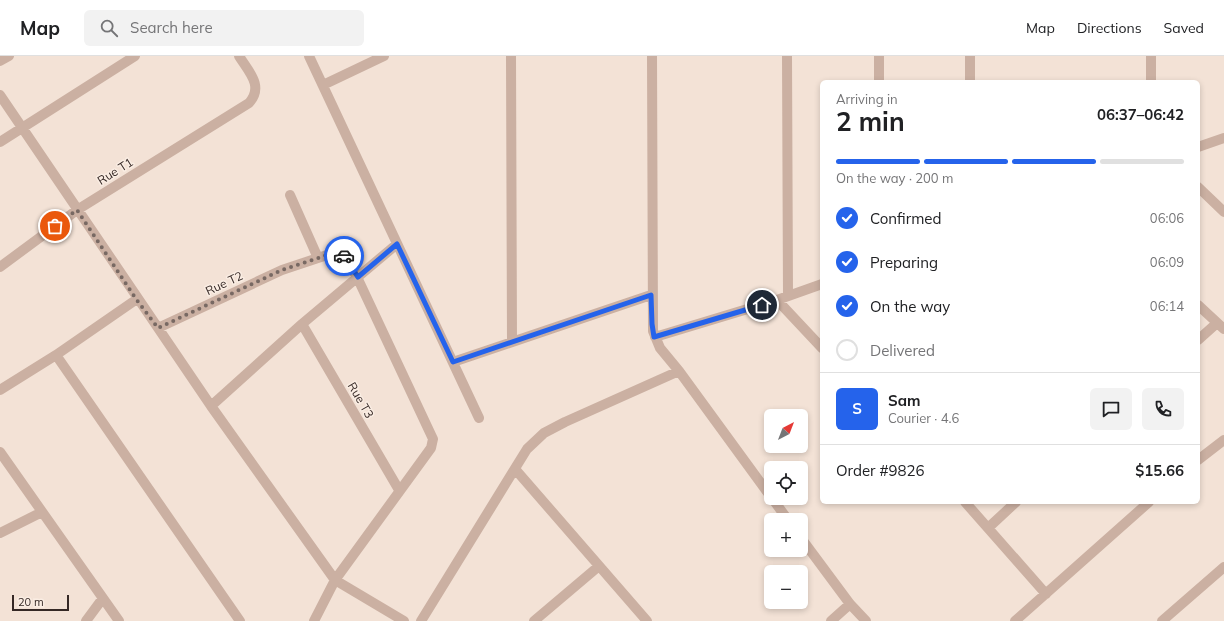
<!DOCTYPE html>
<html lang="en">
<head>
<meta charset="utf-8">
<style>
  body { margin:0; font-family:Mulish,sans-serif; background:#f2f2f2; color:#202124; height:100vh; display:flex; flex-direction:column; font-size:15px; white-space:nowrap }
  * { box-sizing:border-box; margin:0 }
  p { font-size:13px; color:#757577 }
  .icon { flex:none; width:22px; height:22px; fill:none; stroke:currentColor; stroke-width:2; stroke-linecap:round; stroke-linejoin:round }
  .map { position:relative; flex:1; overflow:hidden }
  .details { position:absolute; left:820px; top:24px; width:380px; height:424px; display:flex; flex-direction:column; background:#fff; border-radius:6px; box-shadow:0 2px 6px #0003 }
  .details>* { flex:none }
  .needle { width:26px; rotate:42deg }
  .tools { position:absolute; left:764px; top:353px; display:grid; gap:8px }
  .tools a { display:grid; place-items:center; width:44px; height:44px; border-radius:6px; background:#fff; box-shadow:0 2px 6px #0003; font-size:20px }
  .scale { position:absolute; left:12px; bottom:10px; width:57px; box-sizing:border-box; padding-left:4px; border:2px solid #352825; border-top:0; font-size:11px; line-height:14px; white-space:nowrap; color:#352825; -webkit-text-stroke:3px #faede3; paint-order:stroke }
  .pin { position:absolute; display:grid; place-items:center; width:34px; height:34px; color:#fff; margin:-17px; border:2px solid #fff; border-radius:50%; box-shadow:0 1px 4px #0007 }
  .courier { position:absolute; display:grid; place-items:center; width:40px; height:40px; margin:-20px; border:3px solid #2563eb; border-radius:50%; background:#fff; color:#222; box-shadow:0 1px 5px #0007 }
  .summary em { font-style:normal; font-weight:700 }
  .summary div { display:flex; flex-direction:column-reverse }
  .summary { display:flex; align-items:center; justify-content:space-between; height:68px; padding:0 16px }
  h1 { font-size:26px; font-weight:700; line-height:30px }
  .bar { display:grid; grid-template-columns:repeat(4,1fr); gap:6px 4px; align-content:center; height:48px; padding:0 16px }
  .bar i { height:5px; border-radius:3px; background:#e0e0e0 }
  .bar .active { background:#2563eb }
  .bar p { grid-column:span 4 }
  .line { display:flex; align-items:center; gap:10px; padding:0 16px; border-top:1px solid #e0e0e0 }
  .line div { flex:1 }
  .round { display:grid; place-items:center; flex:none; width:42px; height:42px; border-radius:6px; background:#f2f2f2 }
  ol { padding:0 16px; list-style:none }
  li { display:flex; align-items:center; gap:12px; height:44px }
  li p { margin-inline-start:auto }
  li .icon { padding:4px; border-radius:50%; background:#2563eb; color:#fff; stroke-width:4 }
  li:last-child { color:#757577 }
  li i { width:22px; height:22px; border:2px solid #e0e0e0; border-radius:50% }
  header { display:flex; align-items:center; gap:24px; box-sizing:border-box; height:56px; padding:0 20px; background:#fff; border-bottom:1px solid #e0e0e0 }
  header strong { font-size:19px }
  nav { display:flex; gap:22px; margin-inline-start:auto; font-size:14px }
  .search { width:280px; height:36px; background:#f2f2f2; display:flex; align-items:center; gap:10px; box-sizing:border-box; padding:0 14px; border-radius:6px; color:#757577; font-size:15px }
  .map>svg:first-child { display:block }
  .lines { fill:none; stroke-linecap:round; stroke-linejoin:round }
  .street { stroke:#cbb0a2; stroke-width:10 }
  .done { stroke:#786963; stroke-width:4; stroke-dasharray:0 7.2 }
  .route { stroke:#2563eb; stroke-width:5 }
  .labels { text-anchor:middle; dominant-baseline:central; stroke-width:3; stroke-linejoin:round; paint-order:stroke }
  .street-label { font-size:12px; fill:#352825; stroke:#faede3 }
</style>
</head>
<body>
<header>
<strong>Map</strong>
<div class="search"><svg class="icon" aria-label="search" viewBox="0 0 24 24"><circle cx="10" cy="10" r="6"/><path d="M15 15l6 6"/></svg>Search here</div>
<nav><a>Map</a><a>Directions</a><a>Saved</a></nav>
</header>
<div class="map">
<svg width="1224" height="565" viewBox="0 0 1224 565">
  <rect width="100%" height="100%" fill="#f3e2d6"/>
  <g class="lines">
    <path class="street" d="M309,0L479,362
      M511,0L512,286
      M652,0L653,275L660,292L679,315L771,441
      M787,0L788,240
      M879,0V26
      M970,0V26
      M1151,0V26
      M0,5L9,0
      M323,29L384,0
      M0,39L211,350L335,524L404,565
      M0,86L135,0
      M1198,91L1224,82
      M1198,131L1224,156
      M0,211L77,154L249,47C264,30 249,16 239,0
      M777,244L822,292
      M1198,249L1224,273
      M302,268L399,434
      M158,272L282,214L318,202L290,139
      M655,281L777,244L822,228
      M1198,284L1217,267
      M56,299L240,565
      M453,306L651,239
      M0,334L56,299L137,243
      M211,350L302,268L397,188
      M0,396L119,565
      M1198,404L1224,384
      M515,413L647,565
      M772,442L788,464
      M965,446L1046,538
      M988,472L1016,446
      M0,477L42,456
      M801,482L850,548L866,565
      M86,565L103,542
      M314,565L335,524L431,392L433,383L357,221L344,200L333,197L318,202
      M421,565L527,393L544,377L565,366L679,315
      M534,565L599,510
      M831,565L850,548
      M1015,565L1149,446
      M1162,565L1224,511"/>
  </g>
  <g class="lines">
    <path class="done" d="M55,170L77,154L136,243L158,272L282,214L333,197L344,200"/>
    <path class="route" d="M344,200L358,221L397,188L453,306L651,239L652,268L654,281L762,249"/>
  </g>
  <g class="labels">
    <g class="street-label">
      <text transform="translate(115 115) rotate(-32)">Rue T1</text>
      <text transform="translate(224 227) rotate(-25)">Rue T2</text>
      <text transform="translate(361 344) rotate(60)">Rue T3</text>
    </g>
  </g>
</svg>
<div class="tools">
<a><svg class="needle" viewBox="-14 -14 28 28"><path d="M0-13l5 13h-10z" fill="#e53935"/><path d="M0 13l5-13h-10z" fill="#757577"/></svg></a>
<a><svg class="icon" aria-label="locate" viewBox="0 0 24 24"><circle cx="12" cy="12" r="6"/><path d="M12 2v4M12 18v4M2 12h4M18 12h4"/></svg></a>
<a>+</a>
<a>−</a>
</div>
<div class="scale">20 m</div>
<div class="pin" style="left:55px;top:170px;background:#ea580c"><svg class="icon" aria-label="bag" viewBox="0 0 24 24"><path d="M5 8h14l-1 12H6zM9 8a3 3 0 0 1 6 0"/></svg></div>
<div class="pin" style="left:762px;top:249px;background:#1f2937"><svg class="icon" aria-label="home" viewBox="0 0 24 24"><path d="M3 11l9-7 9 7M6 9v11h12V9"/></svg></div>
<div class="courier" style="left:344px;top:200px"><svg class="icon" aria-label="car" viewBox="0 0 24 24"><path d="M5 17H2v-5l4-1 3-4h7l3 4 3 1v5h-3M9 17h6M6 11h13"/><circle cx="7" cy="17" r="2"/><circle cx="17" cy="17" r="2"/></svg></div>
<section class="details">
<div class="summary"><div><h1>2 min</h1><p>Arriving in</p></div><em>06:37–06:42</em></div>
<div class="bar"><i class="active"></i><i class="active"></i><i class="active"></i><i></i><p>On the way · 200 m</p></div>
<ol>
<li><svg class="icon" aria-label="check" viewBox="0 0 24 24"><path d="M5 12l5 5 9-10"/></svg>Confirmed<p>06:06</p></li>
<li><svg class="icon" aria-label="check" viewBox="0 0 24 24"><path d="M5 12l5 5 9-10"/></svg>Preparing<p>06:09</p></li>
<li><svg class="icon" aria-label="check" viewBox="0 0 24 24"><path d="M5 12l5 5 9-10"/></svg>On the way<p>06:14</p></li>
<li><i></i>Delivered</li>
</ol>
<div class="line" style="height:72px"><b class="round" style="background:#2563eb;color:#fff">S</b><div><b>Sam</b><p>Courier · 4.6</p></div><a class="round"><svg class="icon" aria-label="chat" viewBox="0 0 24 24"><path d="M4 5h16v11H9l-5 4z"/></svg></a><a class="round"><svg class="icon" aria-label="phone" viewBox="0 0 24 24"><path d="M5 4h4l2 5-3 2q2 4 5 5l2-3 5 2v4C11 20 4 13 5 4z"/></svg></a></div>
<div class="line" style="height:52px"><div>Order #9826</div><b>$15.66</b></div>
</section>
</div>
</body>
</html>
